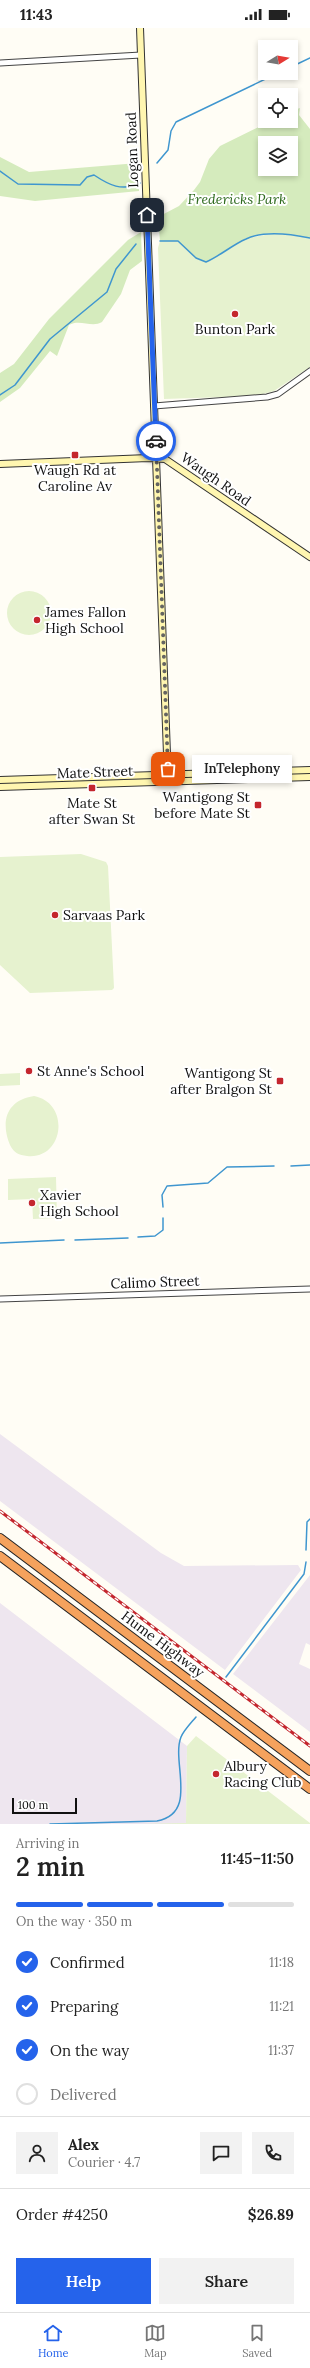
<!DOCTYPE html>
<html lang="en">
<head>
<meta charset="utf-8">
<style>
  body { margin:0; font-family:Lora,serif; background:#f2f2f2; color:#222; height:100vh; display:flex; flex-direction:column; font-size:15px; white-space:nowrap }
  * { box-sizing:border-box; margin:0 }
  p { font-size:13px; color:#767676 }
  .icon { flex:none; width:22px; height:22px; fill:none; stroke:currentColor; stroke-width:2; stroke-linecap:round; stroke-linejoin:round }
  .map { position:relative; height:1796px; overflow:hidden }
  .side { display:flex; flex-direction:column; background:#fff; flex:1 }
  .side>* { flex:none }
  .needle { width:26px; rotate:79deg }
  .fabs { position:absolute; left:258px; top:12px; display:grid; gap:8px }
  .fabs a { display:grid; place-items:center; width:40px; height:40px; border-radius:0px; background:#fff; box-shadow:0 2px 6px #0003; font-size:20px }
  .scale { position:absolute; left:12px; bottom:10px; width:65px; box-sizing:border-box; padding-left:4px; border:2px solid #111; border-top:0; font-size:11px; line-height:14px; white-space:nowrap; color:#111; -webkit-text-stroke:3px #fff; paint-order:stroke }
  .pin { position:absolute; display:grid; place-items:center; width:34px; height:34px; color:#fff; margin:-17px; border-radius:8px; box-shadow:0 2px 6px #0006 }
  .courier { position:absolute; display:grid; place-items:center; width:40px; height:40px; margin:-20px; border:3px solid #2563eb; border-radius:50%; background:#fff; color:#222; box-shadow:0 1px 5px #0007 }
  .bubble { position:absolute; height:28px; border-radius:0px; background:#fff; box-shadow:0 2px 6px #0003; font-size:13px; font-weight:600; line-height:28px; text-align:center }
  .headline em { font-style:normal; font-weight:600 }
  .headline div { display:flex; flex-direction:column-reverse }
  .headline { display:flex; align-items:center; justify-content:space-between; height:68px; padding:0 16px }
  h1 { font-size:26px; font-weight:600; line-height:30px }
  .bar { display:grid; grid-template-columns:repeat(4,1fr); gap:6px 4px; align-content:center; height:48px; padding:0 16px }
  .bar i { height:5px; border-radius:3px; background:#e0e0e0 }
  .bar .current { background:#2563eb }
  .bar p { grid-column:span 4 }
  .line { display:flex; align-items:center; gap:10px; padding:0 16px; border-top:1px solid #e0e0e0 }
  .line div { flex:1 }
  .round { display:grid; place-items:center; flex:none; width:42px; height:42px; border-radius:0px; background:#f2f2f2 }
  ol { padding:0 16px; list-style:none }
  li { display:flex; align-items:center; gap:12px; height:44px }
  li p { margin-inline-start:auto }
  li .icon { padding:4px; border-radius:50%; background:#2563eb; color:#fff; stroke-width:4 }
  li:last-child { color:#767676 }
  li i { width:22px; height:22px; border:2px solid #e0e0e0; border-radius:50% }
  .primary-button { display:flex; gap:8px; margin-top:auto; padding:8px 16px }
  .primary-button a { flex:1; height:46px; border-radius:0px; background:#2563eb; color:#fff; font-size:16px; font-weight:600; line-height:46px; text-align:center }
  .primary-button a+a { background:#f2f2f2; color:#222 }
  .status { display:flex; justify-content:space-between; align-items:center; height:28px; padding:0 20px; background:#fff; direction:ltr }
  .status svg { height:11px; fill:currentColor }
  .tabs { display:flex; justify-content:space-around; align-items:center; height:56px; border-top:1px solid #e0e0e0; background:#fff; font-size:11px; color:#767676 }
  .tabs a { display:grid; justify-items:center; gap:2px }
  .tabs .current { color:#2563eb }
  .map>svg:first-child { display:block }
  .industrial { fill:#eee6ef }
  .green { fill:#d5ebbd; fill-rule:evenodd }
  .pitch { fill:#e6f2cf }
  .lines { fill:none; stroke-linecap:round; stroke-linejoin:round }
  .stream { stroke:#3f96cf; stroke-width:1.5 }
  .tertiary-casing { stroke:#444; stroke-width:7 }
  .secondary-casing { stroke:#333; stroke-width:8 }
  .motorway-casing { stroke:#222; stroke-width:10 }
  .tertiary { stroke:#fff; stroke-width:5 }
  .secondary { stroke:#fff6b0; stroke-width:6 }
  .motorway { stroke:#f5a25d; stroke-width:8 }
  .rail-casing { stroke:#c4262e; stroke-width:3 }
  .rail { stroke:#fff; stroke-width:1.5; stroke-dasharray:4.5; stroke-linecap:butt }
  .done { stroke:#646461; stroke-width:4; stroke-dasharray:0 7.2 }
  .route { stroke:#2563eb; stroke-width:5 }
  .poi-dot { fill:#c4262e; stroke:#fff; stroke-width:1.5 }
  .labels { text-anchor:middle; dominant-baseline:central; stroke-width:4; stroke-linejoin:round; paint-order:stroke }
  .street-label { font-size:14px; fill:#111; stroke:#fff }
  .park-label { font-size:14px; font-style:italic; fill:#2f6b1f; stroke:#fff }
  .poi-label { font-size:14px; fill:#111; stroke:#fff; text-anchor:start }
</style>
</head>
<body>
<div class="status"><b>11:43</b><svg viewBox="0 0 49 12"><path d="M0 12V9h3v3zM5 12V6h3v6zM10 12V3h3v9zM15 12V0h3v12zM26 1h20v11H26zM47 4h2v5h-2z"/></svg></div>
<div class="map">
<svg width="310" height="1796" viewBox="0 0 310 1796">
  <rect width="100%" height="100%" fill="#fffdf5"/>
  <path class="industrial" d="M0,1406L161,1525L184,1538L298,1537L301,1542L225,1642L0,1473Z
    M310,1547V1617L306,1615L299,1636L310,1641V1704L233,1646Z
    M0,1575L187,1718L186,1796H0Z"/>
  <path class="green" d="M300,80L299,87L310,101V210C291,206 265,202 246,211C232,217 220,228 206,234L196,230L178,213H160L158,189L179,178L194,162L200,154L209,131L220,118L271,93H291V83ZM265,115H291V141H265Z
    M0,129L29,144L138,135L139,163L35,173L0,168Z
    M141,204L142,233L130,242L121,266L102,294C92,300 80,291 69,297L57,328L50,323L20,360L0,374V345L14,336L49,291L128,212Z"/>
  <path class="pitch" d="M272,206H289L310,210V339L274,363L255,368L164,371L158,220L160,213H178L196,230L206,234L217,229L246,210Z
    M7 585a22 22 0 1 1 44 0a22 22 0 1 1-44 0Z
    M81,826L106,834L108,838L114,960L112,962L30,965L0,937V829Z
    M20,1045V1057L0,1058V1046Z
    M34,1068C71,1075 64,1132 27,1128C19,1127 14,1125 10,1117C0,1093 7,1072 34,1068Z
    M56,1149L57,1190L33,1191L32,1171L8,1172V1151Z
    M196,1708L310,1795V1796H142L186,1795L187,1718Z"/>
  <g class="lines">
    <path class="stream" d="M291,39L310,30
      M157,135L168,122L171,103L176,94L278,45
      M0,143L18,156L80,157L87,149L94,147C109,157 122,164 140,155
      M160,213H178L196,230L206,234C220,228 232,217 246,211C265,202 291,206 310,210
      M0,367L15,357L50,311L107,264L116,241L136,216
      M291,1138L310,1137
      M163,1179L162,1167L167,1158L208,1155L227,1139L274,1138
      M138,1209L155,1208L163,1202V1190
      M75,1212L128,1210
      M0,1215L64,1212
      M306,1522L307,1494L310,1491
      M226,1649L304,1546L306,1534
      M50,1796L157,1793C199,1785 171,1734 181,1709C184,1702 191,1695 196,1689"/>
    <g class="tertiary-casing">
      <path id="tertiary" d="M0,35L141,27
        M154,378L267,369L278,366L310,343
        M0,1271L310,1261"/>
    </g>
    <g class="secondary-casing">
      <path id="secondary" d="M140,0L168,753
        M0,436L148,430L165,431L310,529
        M0,752L310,742
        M0,759L310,749"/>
    </g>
    <g class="motorway-casing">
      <path id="motorway" d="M0,1510L310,1743
        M0,1528L310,1761"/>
    </g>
    <use href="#tertiary" class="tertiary"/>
    <use href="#secondary" class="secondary"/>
    <use href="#motorway" class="motorway"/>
    <g class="rail-casing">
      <path id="rail" d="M0,1483L310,1718"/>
    </g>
    <use href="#rail" class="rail"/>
  </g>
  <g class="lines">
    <path class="done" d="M156,413L168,741"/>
    <path class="route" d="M147,187L156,413"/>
  </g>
  <g class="poi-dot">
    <circle cx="235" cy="286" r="4"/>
    <rect x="71" y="423" width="8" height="8" rx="2"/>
    <circle cx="37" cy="592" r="4"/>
    <rect x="88" y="756" width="8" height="8" rx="2"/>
    <rect x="254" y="773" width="8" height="8" rx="2"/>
    <circle cx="55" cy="887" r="4"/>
    <circle cx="29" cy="1043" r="4"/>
    <rect x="276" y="1049" width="8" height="8" rx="2"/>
    <circle cx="32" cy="1175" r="4"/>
    <circle cx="216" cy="1746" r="4"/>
  </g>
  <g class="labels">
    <g class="street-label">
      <text transform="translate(132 122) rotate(-92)">Logan Road</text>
      <text transform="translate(216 451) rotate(35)">Waugh Road</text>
      <text transform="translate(95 744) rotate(-2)">Mate Street</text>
      <text transform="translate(155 1254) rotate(-2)">Calimo Street</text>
      <text transform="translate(163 1616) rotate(37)">Hume Highway</text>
    </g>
    <g class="park-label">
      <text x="237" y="171">Fredericks Park</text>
    </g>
    <g class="poi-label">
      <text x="235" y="301" text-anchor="middle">Bunton Park</text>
      <text x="75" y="442" text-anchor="middle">Waugh Rd at<tspan x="75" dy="16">Caroline Av</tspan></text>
      <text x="45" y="584">James Fallon<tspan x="45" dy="16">High School</tspan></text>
      <text x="250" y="769" text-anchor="end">Wantigong St<tspan x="250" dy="16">before Mate St</tspan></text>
      <text x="92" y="775" text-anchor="middle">Mate St<tspan x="92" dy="16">after Swan St</tspan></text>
      <text x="63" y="887">Sarvaas Park</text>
      <text x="37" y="1043">St Anne's School</text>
      <text x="272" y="1045" text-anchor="end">Wantigong St<tspan x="272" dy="16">after Bralgon St</tspan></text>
      <text x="40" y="1167">Xavier<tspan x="40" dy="16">High School</tspan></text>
      <text x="224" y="1738">Albury<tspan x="224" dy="16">Racing Club</tspan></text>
    </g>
  </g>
</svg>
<div class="fabs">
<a><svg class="needle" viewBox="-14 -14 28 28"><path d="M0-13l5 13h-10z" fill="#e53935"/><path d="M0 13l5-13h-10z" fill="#767676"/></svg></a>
<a><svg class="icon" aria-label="locate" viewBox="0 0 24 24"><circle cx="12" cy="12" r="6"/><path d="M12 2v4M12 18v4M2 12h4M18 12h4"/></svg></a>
<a><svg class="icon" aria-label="layers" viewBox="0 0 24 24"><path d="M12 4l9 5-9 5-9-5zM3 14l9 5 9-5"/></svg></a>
</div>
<div class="scale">100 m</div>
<div class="pin" style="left:168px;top:741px;background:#ea580c"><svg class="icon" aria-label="bag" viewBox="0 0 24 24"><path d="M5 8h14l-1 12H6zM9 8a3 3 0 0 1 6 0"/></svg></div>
<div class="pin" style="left:147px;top:187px;background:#1f2937"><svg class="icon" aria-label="home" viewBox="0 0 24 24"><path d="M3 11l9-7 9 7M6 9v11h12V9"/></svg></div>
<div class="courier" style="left:156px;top:413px"><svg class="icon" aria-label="car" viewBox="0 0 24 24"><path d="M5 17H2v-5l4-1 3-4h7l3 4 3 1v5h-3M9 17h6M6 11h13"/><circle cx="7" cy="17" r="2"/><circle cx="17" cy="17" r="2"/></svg></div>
<div class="bubble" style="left:192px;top:727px;width:100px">InTelephony</div>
</div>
<section class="side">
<div class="headline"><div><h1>2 min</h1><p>Arriving in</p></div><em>11:45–11:50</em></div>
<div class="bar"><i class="current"></i><i class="current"></i><i class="current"></i><i></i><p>On the way · 350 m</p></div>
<ol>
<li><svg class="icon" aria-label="check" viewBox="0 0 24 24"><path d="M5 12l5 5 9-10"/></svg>Confirmed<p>11:18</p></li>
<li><svg class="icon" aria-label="check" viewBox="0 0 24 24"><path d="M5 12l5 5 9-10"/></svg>Preparing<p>11:21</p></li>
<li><svg class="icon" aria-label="check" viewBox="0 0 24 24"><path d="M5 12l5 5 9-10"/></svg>On the way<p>11:37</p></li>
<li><i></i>Delivered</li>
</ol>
<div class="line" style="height:72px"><a class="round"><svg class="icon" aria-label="person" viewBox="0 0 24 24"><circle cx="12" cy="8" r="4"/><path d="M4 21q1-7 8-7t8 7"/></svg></a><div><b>Alex</b><p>Courier · 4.7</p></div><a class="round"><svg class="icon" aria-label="chat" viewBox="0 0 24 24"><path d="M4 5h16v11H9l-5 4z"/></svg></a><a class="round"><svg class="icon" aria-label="phone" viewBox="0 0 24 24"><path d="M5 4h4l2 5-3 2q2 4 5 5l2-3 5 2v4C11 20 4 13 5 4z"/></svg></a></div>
<div class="line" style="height:52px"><div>Order #4250</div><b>$26.89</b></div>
<div class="primary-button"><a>Help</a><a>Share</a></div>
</section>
<nav class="tabs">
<a class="current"><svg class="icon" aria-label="home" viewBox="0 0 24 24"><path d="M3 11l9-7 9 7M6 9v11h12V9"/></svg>Home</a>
<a><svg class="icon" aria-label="map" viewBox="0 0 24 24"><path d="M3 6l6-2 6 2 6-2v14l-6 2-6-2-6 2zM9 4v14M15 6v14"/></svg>Map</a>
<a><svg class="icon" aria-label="saved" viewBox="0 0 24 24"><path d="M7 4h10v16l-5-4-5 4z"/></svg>Saved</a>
</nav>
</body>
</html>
